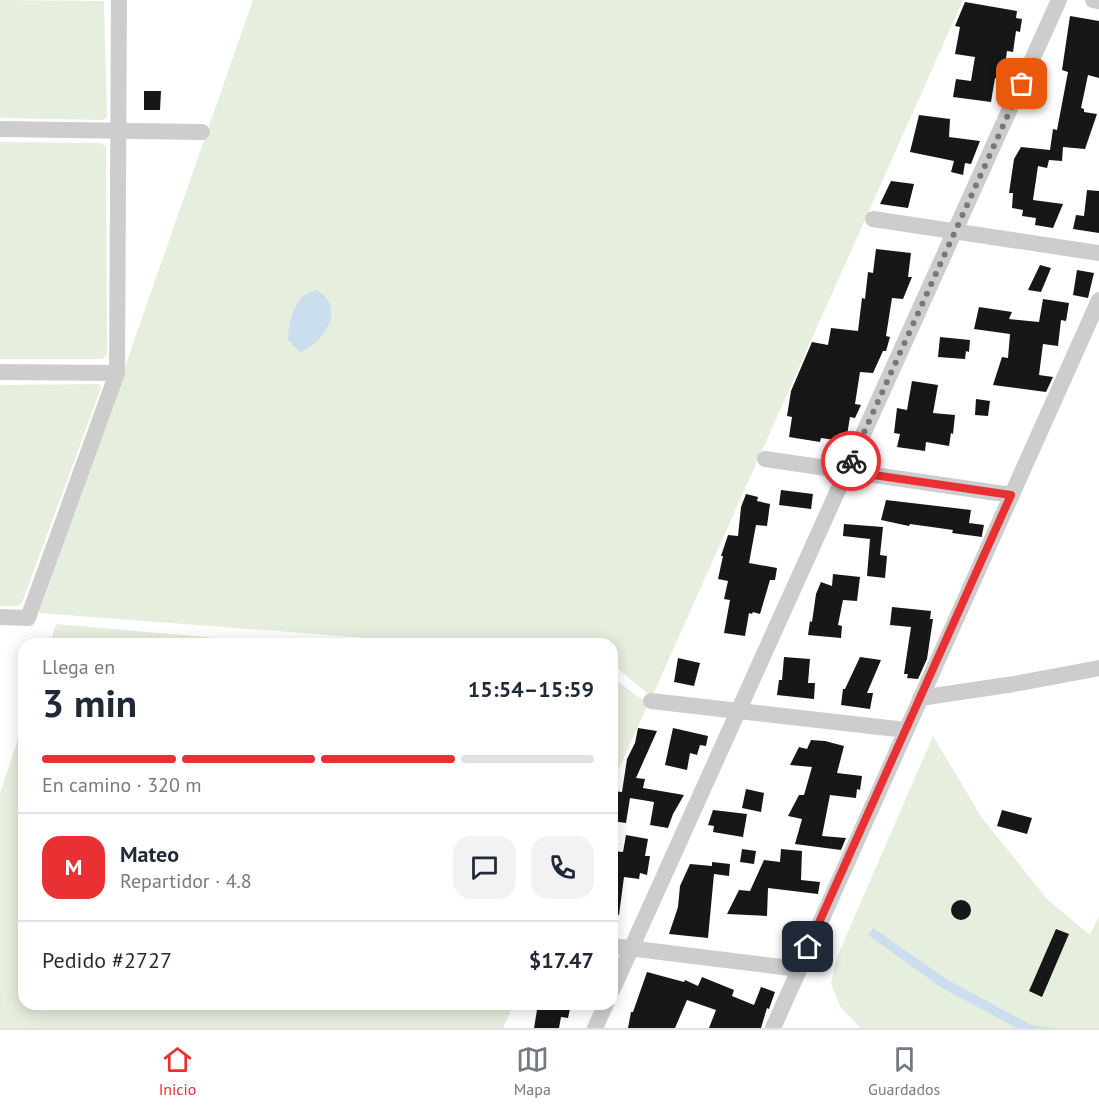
<!DOCTYPE html>
<html lang="es">
<head>
<meta charset="utf-8">
<style>
  body { margin:0; font-family:"PT Sans",sans-serif; background:#f2f2f3; color:#1f2937; height:100vh; display:flex; flex-direction:column; font-size:22px; white-space:nowrap }
  * { box-sizing:border-box; margin:0 }
  p { font-size:20px; color:#747a83 }
  .icon { flex:none; width:33px; height:33px; fill:none; stroke:currentColor; stroke-width:2; stroke-linecap:round; stroke-linejoin:round }
  .map { position:relative; flex:1; overflow:hidden }
  .details { position:absolute; left:18px; top:638px; width:600px; height:372px; display:flex; flex-direction:column; background:#fff; border-radius:18px; box-shadow:0 3px 15px #0003 }
  .details>* { flex:none }
  .pin { position:absolute; display:grid; place-items:center; width:51px; height:51px; color:#fff; margin:-26px; border-radius:12px; box-shadow:0 3px 9px #0006 }
  .courier { position:absolute; display:grid; place-items:center; width:60px; height:60px; margin:-30px; border:4px solid #e93133; border-radius:50%; background:#fff; color:#222; box-shadow:0 2px 8px #0007 }
  .head em { font-style:normal; font-weight:800 }
  .head div { display:flex; flex-direction:column-reverse }
  .head { display:flex; align-items:center; justify-content:space-between; height:102px; padding:0 24px }
  h1 { font-size:39px; font-weight:800; line-height:45px }
  .bar { display:grid; grid-template-columns:repeat(4,1fr); gap:9px 6px; align-content:center; height:72px; padding:0 24px }
  .bar i { height:8px; border-radius:4px; background:#e0e1e3 }
  .bar .current { background:#e93133 }
  .bar p { grid-column:span 4 }
  .line { display:flex; align-items:center; gap:15px; padding:0 24px; border-top:2px solid #e0e1e3 }
  .line div { flex:1 }
  .round { display:grid; place-items:center; flex:none; width:63px; height:63px; border-radius:18px; background:#f2f2f3 }
  .tab-bar { display:flex; justify-content:space-around; align-items:center; height:84px; border-top:2px solid #e0e1e3; background:#fff; font-size:16px; color:#747a83 }
  .tab-bar a { display:grid; justify-items:center; gap:3px }
  .tab-bar .current { color:#e93133 }
  .map>svg:first-child { display:block }
  .green { fill:#e6eede }
  .water { fill:#cbdeed }
  .building { fill:#171717 }
  .lines { fill:none; stroke-linecap:round; stroke-linejoin:round }
  .minor { stroke:#cdcdcd; stroke-width:16 }
  .done { stroke:#787878; stroke-width:6; stroke-dasharray:0 10.8 }
  .route { stroke:#e93133; stroke-width:8 }
</style>
</head>
<body>
<div class="map">
<svg width="1099" height="1028" viewBox="0 0 1099 1028">
  <rect width="100%" height="100%" fill="#fff"/>
  <path class="green" d="M0,0L104,1L107,117L103,120L0,118Z
    M253,0H963L652,697L612,664V644L434,643L39,613Z
    M0,142L101,143L106,147L107,354L102,359H0Z
    M99,384L101,388L22,603L17,606H0V385Z
    M56,624L273,643H50Z
    M612,677L648,704L612,784Z
    M24,721V1004H514L503,1028H0V793Z
    M933,736L982,818L1047,899L1090,935L1099,916V1028H861L841,1008L831,984L837,957Z"/>
  <path class="water" d="M316,290C347,306 325,343 300,352L288,340C289,321 294,294 316,290Z
    M873,928L948,980L1031,1025L1051,1028H1017L942,988L868,935Z"/>
  <path class="building" d="M965,2L1017,11L1016,18L1022,19L1020,32L1016,31L1013,52L1007,51L1003,79L995,78L991,102L953,97L956,79L971,81L975,57L955,54L960,27L955,26Z
    M1070,16L1099,21V78L1088,75L1081,108L1084,109V112L1097,114L1085,149L1063,147L1062,161L1049,160L1047,168L1038,166L1033,200L1063,204L1053,228L1035,225L1036,218L1022,216L1023,210L1012,208L1013,193H1009L1014,159L1021,147L1050,150L1053,129L1057,130L1068,72L1062,70Z
    M144,91H161L160,110H144Z
    M919,115L950,119L949,137L980,141L971,164L965,163L963,175L951,172L954,161L910,152Z
    M891,181L914,184L908,208L880,204Z
    M1087,190L1099,191V233L1073,229L1076,215L1084,216Z
    M876,249L911,253L908,277H912L903,299L892,298L886,336L890,337L886,351H883L873,373L860,372L855,404L861,405L855,418L850,417L847,435L843,434L842,441L821,438L820,442L789,437L792,417L787,416L791,391L812,342L828,345L831,328L858,331L862,298L865,299L868,272L873,273Z
    M1040,265L1051,268L1041,292L1028,290Z
    M1077,270L1094,273L1088,298L1073,295Z
    M1043,299L1069,303L1066,321L1061,320L1058,346L1043,344L1039,375L1053,377L1046,392L993,385L1002,357L1008,358L1010,334L974,329L979,307L1012,312L1009,319L1039,322Z
    M940,337L970,340L969,352L966,351L965,359L938,357Z
    M912,381L938,385L933,413L955,415L953,434L951,433L949,446L926,442L925,451L897,447L900,434L894,433L897,408L907,410Z
    M976,399L990,401L988,416L975,415Z
    M781,490L813,494L811,509L779,505Z
    M746,494L758,497L757,501L770,504L767,526L756,525L749,563L777,568L775,580H770L760,614L753,612L752,614L749,613L745,636L724,633L730,600L724,599L728,581L718,579L723,556H721L728,535L738,536L741,507Z
    M886,500L971,510L969,523L984,525L982,535V537L952,533L953,530L910,524L909,526L881,520Z
    M844,524L883,527L880,555L887,556L885,578L867,576L870,539L843,536Z
    M833,574L860,577L857,601L843,600L838,625L842,626L841,638L808,635L810,621L812,622L816,594L821,582L832,586Z
    M892,607L931,611L930,619H933L927,659L918,679L907,678L908,674H904L911,627L890,625Z
    M784,657L810,659L808,683H815L814,699L777,695L779,680H782Z
    M860,657L881,660L867,693H873L870,709L841,705L843,689H845Z
    M678,658L700,663L694,686L674,682Z
    M638,728L657,731L636,778L645,779L643,788L684,795L673,814L668,828L650,825L654,802L630,798L626,823L612,821V791L622,792L627,759L635,743Z
    M673,728L708,736L706,746L700,745L697,755L690,753L687,770L665,765Z
    M811,740L825,741L844,746L837,773L862,776L860,790L857,789L856,798L830,795L822,836L846,838L841,850L795,844L802,819L788,816L799,795H804L812,767L790,765L799,747L807,749Z
    M746,789L764,793L761,812L742,808Z
    M713,810L747,814L743,837L713,832L714,826L708,825Z
    M1002,810L1032,818L1027,834L997,826Z
    M626,835L648,839L645,856H650L647,875L640,873L639,879L624,877L619,915L612,914V851L623,852Z
    M742,849L756,851L754,864L740,862Z
    M781,849L802,851L801,880L820,882L818,894L768,888L767,916L727,914L739,890L750,891L764,860L780,862Z
    M712,862L730,864L729,876L714,874L708,938L669,934L678,907L680,886L690,864L712,866Z
    M951 910a10 10 0 1 1 20 0a10 10 0 1 1-20 0Z
    M1056,929L1069,934L1042,997L1029,991Z
    M647,972L684,982L685,980L698,986L702,977L734,990L732,996L754,1005L761,987L775,992L769,1009L767,1008L761,1028H709L716,1010L687,1000L675,1028H628L631,1012H633Z
    M538,1004H571L568,1018L561,1017L559,1028H534Z"/>
  <g class="lines">
    <path class="minor" d="M1093,0L1099,1
      M0,129L202,132
      M873,219L1099,253
      M0,372L117,373
      M765,459L1011,495
      M0,617L28,618L117,373L119,0
      M920,698L1014,684L1099,668
      M651,701L906,730
      M612,946L799,969
      M612,991L1059,0
      M595,1028L606,1004
      M773,1028L1099,300"/>
  </g>
  <g class="lines">
    <path class="done" d="M851,461L1022,84"/>
    <path class="route" d="M808,947L1011,495L846,471L851,461"/>
  </g>
</svg>
<div class="pin" style="left:1022px;top:84px;background:#ea580c"><svg class="icon" aria-label="bag" viewBox="0 0 24 24"><path d="M5 8h14l-1 12H6zM9 8a3 3 0 0 1 6 0"/></svg></div>
<div class="pin" style="left:808px;top:947px;background:#1f2937"><svg class="icon" aria-label="home" viewBox="0 0 24 24"><path d="M3 11l9-7 9 7M6 9v11h12V9"/></svg></div>
<div class="courier" style="left:851px;top:461px"><svg class="icon" aria-label="bike" viewBox="0 0 24 24"><circle cx="6" cy="16" r="4"/><circle cx="18" cy="16" r="4"/><path d="M6 16l4-8h5l3 8M10 8l3 8H6M13 5h3"/></svg></div>
<section class="details">
<div class="head"><div><h1>3 min</h1><p>Llega en</p></div><em>15:54–15:59</em></div>
<div class="bar"><i class="current"></i><i class="current"></i><i class="current"></i><i></i><p>En camino · 320 m</p></div>
<div class="line" style="height:108px"><b class="round" style="background:#e93133;color:#fff">M</b><div><b>Mateo</b><p>Repartidor · 4.8</p></div><a class="round"><svg class="icon" aria-label="chat" viewBox="0 0 24 24"><path d="M4 5h16v11H9l-5 4z"/></svg></a><a class="round"><svg class="icon" aria-label="phone" viewBox="0 0 24 24"><path d="M5 4h4l2 5-3 2q2 4 5 5l2-3 5 2v4C11 20 4 13 5 4z"/></svg></a></div>
<div class="line" style="height:78px"><div>Pedido #2727</div><b>$17.47</b></div>
</section>
</div>
<nav class="tab-bar">
<a class="current"><svg class="icon" aria-label="home" viewBox="0 0 24 24"><path d="M3 11l9-7 9 7M6 9v11h12V9"/></svg>Inicio</a>
<a><svg class="icon" aria-label="map" viewBox="0 0 24 24"><path d="M3 6l6-2 6 2 6-2v14l-6 2-6-2-6 2zM9 4v14M15 6v14"/></svg>Mapa</a>
<a><svg class="icon" aria-label="saved" viewBox="0 0 24 24"><path d="M7 4h10v16l-5-4-5 4z"/></svg>Guardados</a>
</nav>
</body>
</html>
